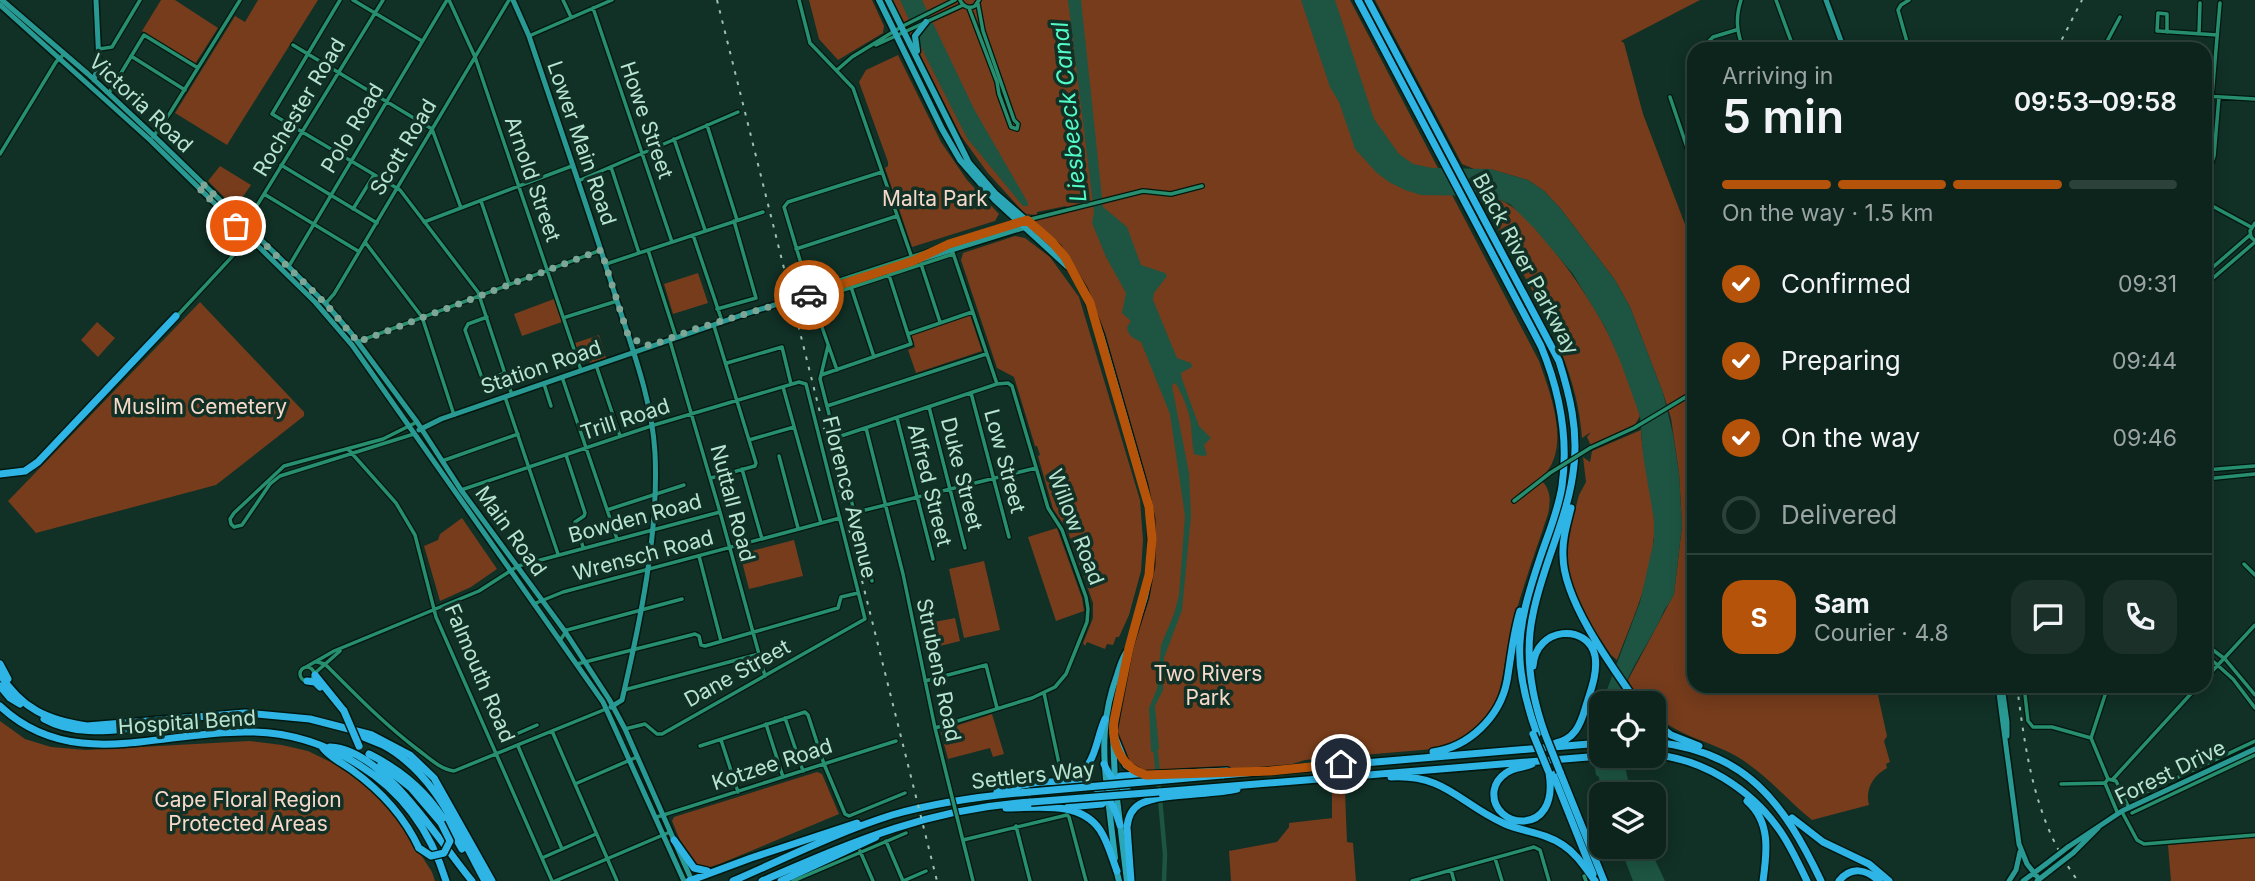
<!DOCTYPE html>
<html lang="en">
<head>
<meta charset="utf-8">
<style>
  body { margin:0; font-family:Inter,sans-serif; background:#1b3029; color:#f1f3f6; height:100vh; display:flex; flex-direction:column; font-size:26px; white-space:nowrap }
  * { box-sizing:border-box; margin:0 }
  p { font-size:23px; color:#9aa4a3 }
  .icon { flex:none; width:38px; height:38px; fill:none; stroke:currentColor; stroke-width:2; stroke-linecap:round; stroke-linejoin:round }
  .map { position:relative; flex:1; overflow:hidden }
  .sheet { position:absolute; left:1687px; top:42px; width:525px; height:651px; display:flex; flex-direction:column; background:#0d241c; border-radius:21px; box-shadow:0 4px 18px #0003,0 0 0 2px #2d413b }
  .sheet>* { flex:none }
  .fabs { position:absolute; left:1589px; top:691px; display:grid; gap:14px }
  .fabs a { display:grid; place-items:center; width:77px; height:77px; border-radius:14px; background:#0d241c; box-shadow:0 4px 18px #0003,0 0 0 2px #2d413b; font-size:35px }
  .pin { position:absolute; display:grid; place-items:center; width:60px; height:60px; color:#fff; margin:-30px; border:4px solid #fff; border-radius:50%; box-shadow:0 2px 7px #0007 }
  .courier { position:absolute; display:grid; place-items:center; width:70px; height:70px; margin:-35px; border:5px solid #b45309; border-radius:50%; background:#fff; color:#222; box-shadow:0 2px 9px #0007 }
  .head em { font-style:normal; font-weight:600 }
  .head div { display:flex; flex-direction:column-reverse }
  .head { display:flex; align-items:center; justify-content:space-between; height:119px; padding:0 35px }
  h1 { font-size:46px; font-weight:600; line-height:52px }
  .bar { display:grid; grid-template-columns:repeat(4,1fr); gap:10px 7px; align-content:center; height:84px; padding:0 35px }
  .bar i { height:9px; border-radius:5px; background:#2d413b }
  .bar .on { background:#b45309 }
  .bar p { grid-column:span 4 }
  .line { display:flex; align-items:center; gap:18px; padding:0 35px; border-top:2px solid #2d413b }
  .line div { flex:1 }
  .round { display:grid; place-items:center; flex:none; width:74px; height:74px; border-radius:21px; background:#1b3029 }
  ol { padding:0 35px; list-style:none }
  li { display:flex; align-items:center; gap:21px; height:77px }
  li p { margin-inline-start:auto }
  li .icon { padding:7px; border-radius:50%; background:#b45309; color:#fff; stroke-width:4 }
  li:last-child { color:#9aa4a3 }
  li i { width:38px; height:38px; border:4px solid #2d413b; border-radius:50% }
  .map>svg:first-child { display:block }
  .green { fill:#763c1c }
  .water { fill:#1d5542 }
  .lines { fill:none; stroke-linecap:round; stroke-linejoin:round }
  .canal { stroke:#1d5542; stroke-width:4.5 }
  .street-casing { stroke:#00180f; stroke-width:6 }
  .secondary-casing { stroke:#00180f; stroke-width:8 }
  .primary-casing { stroke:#00180f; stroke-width:9 }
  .highway-casing { stroke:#00180f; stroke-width:10 }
  .street { stroke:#278f6f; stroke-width:3.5 }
  .secondary { stroke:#299a93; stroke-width:5 }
  .primary { stroke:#2ba6b6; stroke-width:6 }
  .highway { stroke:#2eb5e6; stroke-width:7 }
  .rail { stroke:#98c2b1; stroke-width:2; stroke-dasharray:3.5 7; stroke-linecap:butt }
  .street-bridge-casing { stroke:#00180f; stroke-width:6; stroke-linecap:butt }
  .secondary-bridge-casing { stroke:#00180f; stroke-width:8; stroke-linecap:butt }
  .highway-bridge-casing { stroke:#00180f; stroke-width:10; stroke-linecap:butt }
  .street-bridge { stroke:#278f6f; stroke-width:3.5 }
  .secondary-bridge { stroke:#299a93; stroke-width:5 }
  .highway-bridge { stroke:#2eb5e6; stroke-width:7 }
  .done { stroke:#7ea696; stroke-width:7; stroke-dasharray:0 12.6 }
  .route { stroke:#b45309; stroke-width:9 }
  .labels { text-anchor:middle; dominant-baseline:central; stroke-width:7; stroke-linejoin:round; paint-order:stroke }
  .street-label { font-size:21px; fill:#b8e5d2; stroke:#113026 }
  .park-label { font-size:21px; fill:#f7d9ca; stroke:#113026 }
  .water-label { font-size:23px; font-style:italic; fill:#53fcc7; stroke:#113026 }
</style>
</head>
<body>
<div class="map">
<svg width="2255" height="881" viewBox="0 0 2255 881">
  <rect width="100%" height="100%" fill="#113026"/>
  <path class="green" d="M161,0H175L218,28L195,64L142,31Z
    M258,0H318L227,145L175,113L235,16L245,22Z
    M809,0H872L884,26L883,33L838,60L819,39Z
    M892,0H1350L1539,361C1551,395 1573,451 1540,479C1551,489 1551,500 1548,514C1536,550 1523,586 1513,623C1497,682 1510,731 1433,749L1305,760L1270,771L1145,775L1123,760L1114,721L1149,575L1151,519L1101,335L1069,263L1032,224L1039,218L1066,211V206L1037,212V215L1025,214L987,172L961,136Z
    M1375,0H1700L1621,41L1624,43L1643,114L1694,248V686H1876L1887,736L1884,741L1890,762L1886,764L1887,768C1873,776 1865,789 1869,805L1812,820C1786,799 1765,773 1736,756C1710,741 1676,736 1654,713V704L1645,703L1635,694L1628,680L1674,594L1682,526L1679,473L1671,418L1663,393L1630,307L1615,280L1560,208L1544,191L1528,180L1490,169H1474L1462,164Z
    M898,55L941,142L967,180L999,214L995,221L912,247L885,168L888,166V162L859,82L866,70Z
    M220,166L251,185L235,208L208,181Z
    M1481,196C1509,196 1529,221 1546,241C1588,292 1624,351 1640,416L1635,425L1591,446L1587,437L1591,432L1582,438C1577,354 1522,275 1483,203Z
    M1015,236L1025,238L1050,257L1079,297L1140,500L1143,540L1141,571L1129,615L1119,637H1116L1113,645L1107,644L1105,649L1087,642L1085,646L1083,643L1093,618V603L1067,529L1053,509L1038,456L1040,455L1037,446H1035L1014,377L997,368L961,260L963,253Z
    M698,273L708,303L673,314L664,284Z
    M554,299L562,322L522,336L514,314Z
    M200,302L304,412V416L216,485L36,533L8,501Z
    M970,315L982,351L916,373L908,350L915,347L911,334Z
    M97,322L115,338L98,357L81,340Z
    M599,335L606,358L590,363L589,361L581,360L575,343Z
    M1641,430C1642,461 1654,490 1654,521C1656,570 1634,615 1617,660L1611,655L1582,611L1568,575L1567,541L1579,495L1586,482L1583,457L1590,462L1592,451Z
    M462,518L497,569L471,587L440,601L424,546L438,540L440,534Z
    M1057,528L1082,598L1084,611L1056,621L1028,537Z
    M794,540L803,576L749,589L740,554Z
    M984,561L1000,630L964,638L949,569Z
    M955,618L960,641L940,646L934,622Z
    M992,714L1004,754L993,757L990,748L948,759L941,733L943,730Z
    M0,721L25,739L51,747L86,750L249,741L282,745L308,751L347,770L373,792L394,813L432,872L435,881H0Z
    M817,772L822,774L839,814L722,863C715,865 706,870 698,867C687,862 677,832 672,821L674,817Z
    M1332,792H1345L1347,842L1353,843L1356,881H1231L1229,851L1277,842L1289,827V823L1332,818Z
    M2255,837V881H2171L2168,845Z"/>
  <path class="water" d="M900,0H922L974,109L1028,203V206H1023L967,138L926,57Z
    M1068,0H1081L1103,207L1127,227L1141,265L1165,273L1167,276L1154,293L1153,300L1177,358L1191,363L1192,367L1181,373L1182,379L1199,426L1211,438L1204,445L1207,455L1202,456L1194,454C1192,444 1192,436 1191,426C1190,413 1183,395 1176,384L1174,383L1172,386L1189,473L1191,516L1182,610L1164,658L1163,690L1155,706L1159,748L1156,754L1151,751L1149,708L1157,689L1161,645L1174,614L1179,595L1185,516L1170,414L1141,342C1133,338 1128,336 1127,327L1131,321L1122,313L1126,293L1106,257L1092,223L1094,212Z
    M1301,0H1335L1374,119L1399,154L1413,164L1432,168L1490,169L1528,180L1544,191L1560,208L1615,280L1630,307L1663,393L1673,434L1679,473L1682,526L1674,594C1671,602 1666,606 1663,613C1650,643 1627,671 1619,703H1602L1640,602L1654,540V520L1643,455L1640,416L1621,363L1605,327L1573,274L1534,228L1510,204L1490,196L1421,195L1405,190L1389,182L1377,173L1355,149L1339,102L1330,87Z
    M1601,707V756H1623L1631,794L1601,796L1599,777L1596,775C1592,753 1595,729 1601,707Z
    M1620,847H1649L1665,881H1633Z"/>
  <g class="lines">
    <path class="canal" d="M1156,754L1165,854L1164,881"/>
    <g class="street-casing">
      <path id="street" d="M340,0L272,114L400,190L478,292L512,395
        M353,0L422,41
        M449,0L475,57L581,370
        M563,0L571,17
        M799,0L810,43L853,88L913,261
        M960,0C963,7 969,9 975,6L979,0
        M1741,0C1735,19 1737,31 1743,49
        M1776,0L1794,49
        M1909,0L1901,5L1898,10L1909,49
        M593,8L672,242
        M969,8L997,82L999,94L1011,127L1017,129L1018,124L1014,120L983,31L978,4
        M2167,32V14L2158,13L2157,31H2159L2217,35
        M2199,33L2200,3
        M529,36L612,0
        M293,45L432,129L461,208
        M876,45L963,5
        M99,49L112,47L140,0
        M1701,49L1713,37L1736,30
        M2103,49L2120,17
        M131,56L185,90
        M837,70L852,57L901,27L955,0
        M109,93L144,35L198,68
        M2205,96L2255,99
        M2212,96L2220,3
        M1670,97L1694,168
        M707,125L737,220
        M153,137L170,113L240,0
        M674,139L705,230
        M0,154L56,62L64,54
        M281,165L377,223
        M611,167L639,253
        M578,181L738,112
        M2205,181L2214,156L2219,97
        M264,194L358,251
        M481,201L509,284
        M2205,202L2251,227
        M353,209L374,175
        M1027,220L1143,191L1171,194L1202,186
        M424,222L572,166
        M245,225L383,0
        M693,235L722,321
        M2255,241L2251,237L2250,231L2255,223
        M365,242L422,317L454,415
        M796,249L897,216
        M648,250L676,337
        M952,250L997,384
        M606,264L763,212
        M921,264L940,322
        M289,266L447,0
        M2205,274L2250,235
        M2205,285L2255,242
        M851,287L874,357
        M809,290L929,251
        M813,300L953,254
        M326,303L334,294L509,0
        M717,309L756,298L734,221
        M177,316L254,233
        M487,317L468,324L465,330L482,378L487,379L505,373
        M566,317L617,301
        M908,334L972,312
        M670,341L720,512L765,676
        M357,342L601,250
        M828,346L820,379L872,581
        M727,363L782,347L791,384
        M596,365L620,436
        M837,370L809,290L784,207L788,202L882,172
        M821,375L911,344L889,275
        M562,377L617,539
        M544,384L551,406
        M783,387L821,523
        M971,393L1009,537
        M505,397L558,554
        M827,406L986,354
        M929,407L965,548
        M897,418L933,559
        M866,428L903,574L935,728L951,793
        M414,434L280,476L270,484L242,525L234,527L231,524L230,519L234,513L284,466L383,439L417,422
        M835,438L997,384L1008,383L1012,386L1048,508L1062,530L1086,597L1088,609L1087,622L1066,674L1055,687L1032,698L935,728
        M749,440L794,427
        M1590,448L1634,428L1694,392
        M348,449L396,503L415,535L436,617L552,881
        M566,455L585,513L584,516L575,522L583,547
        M779,456L798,528
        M442,461L518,434
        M742,469L762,539
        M2205,470L2255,466
        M711,478L755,466L756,463L714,326
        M2205,479L2255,474
        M461,490L654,425L799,382L806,384L865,619L662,734H657L645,724L625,729
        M1514,501L1550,473
        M607,510L684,485
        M853,513L1036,468
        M699,556L721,641
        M2244,564L2255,575
        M536,603L563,592L840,518
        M561,639L567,630L682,599
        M2205,644L2225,659L2255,695
        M2205,654L2233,679L2255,708
        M317,662L325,664C355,694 383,723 417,749C429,758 440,769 454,771L606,709
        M577,664L695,634L699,636L701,645L705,646L838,608L841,597L858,593
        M300 674a7 7 0 1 1 14 0a7 7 0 1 1-14 0Z
        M306,667L334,651L479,591L518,566L720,512
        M315,673L340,651
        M2205,679L2255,625
        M925,681L986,665L997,708
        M2024,686L2028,721L2033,727H2052L2091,738
        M624,690L759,654
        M1044,693L1061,773
        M489,710L501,736L505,739L537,725
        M785,718L803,771
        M766,724L783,777
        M552,731L617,881
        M721,740L738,792
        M518,746L562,849
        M700,746L805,712L808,715L824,764L845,814L849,816L905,793
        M2108,779L2091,738L2108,686
        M2113,779L2198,686
        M575,784L637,757
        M2061,784L2104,783
        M2134,798L2255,741
        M2122,812L2137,840L2144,844L2255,835
        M2132,813L2255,755
        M2118,814L2105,783L2108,779L2116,781L2129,808
        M657,817L896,741
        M957,817L973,881
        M1016,826L1030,881
        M963,840L1067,815L1069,817L1086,881
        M886,841L903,881
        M860,851L873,881
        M542,858L596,834
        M1495,858L1502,881
        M1451,870L1454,881
        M1584,876L1586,881
        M555,881L670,832
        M793,881L906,833
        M903,881L926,871
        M1412,881L1534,847L1540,850L1549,881"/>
    </g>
    <g class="secondary-casing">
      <path id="secondary" d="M2,0L88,74L154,136L288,266L326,304L351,333L417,422L461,490L564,630L609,699L625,729L692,881
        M513,0L529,36C558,123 589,210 616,298C632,348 652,400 655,453C659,532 640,623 622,700L611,707
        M1826,0L1844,49
        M0,5L150,140L315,302L352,345L603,702L684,881
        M94,80L99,63L96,0
        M921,256L949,244L1021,222
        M887,270L1026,227
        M419,430L441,419L742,315
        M1998,686L2019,844L2027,864L2039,879
        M2002,686L2007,722V736
        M2068,847L2122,811L2255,749
        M2073,853L2098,828
        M2009,881L2016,870L2020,852
        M2023,881L2046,864
        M2037,881L2051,870"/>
    </g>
    <g class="primary-casing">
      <path id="primary" d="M879,0L942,129L960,160L995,200L1067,266
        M888,0L969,163L995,193L1058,248L1084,290L1101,335L1144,485L1151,519V565L1145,597L1129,648L1113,733L1115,782L1127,881
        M917,51L915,36L926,22
        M1107,788C1102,748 1103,713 1117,675C1120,666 1122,657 1128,650
        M1108,799L1115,858
        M1116,869L1119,881"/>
    </g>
    <g class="highway-casing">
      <path id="highway" d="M1358,0L1541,346C1560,392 1569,437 1562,486C1558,512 1548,534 1540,558C1516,629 1511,662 1537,734
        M1368,0L1559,361C1570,396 1578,429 1574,465C1569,517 1543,563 1533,614C1524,655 1531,695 1545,734
        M0,474L25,471L38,462L176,316
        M1571,508C1567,524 1562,540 1563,556C1563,600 1612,667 1638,704
        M0,664L8,679
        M1533,666C1536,626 1588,623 1595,656C1598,674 1590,692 1585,709C1580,726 1574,739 1556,743
        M0,674C22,709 47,720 87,726L245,713L310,719L372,735L410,755L434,778L492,881
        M315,675L344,711
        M307,681L315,682L320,687
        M0,686L10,698L20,704
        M0,706C72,774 162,730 249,732C288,732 326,744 359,765C403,792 431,832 446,881
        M44,719C78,738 118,729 155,726
        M1654,722L1671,735L1699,746
        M1113,733L1126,765L1141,774
        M361,736L383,745
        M1654,742C1746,751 1784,803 1821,881
        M381,744C435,772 457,830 485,881
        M322,747C330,758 341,762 352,770C381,791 404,816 419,848
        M330,747C384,749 440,843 472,881
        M1433,752C1469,747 1500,717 1507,681C1511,657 1513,634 1520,611
        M369,754C415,777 437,804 462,849
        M1654,755C1702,758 1750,789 1778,828C1790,844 1798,863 1807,881
        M381,764L411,788L441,823
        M1104,764C1110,779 1120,788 1135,795
        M1532,764C1523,768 1514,767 1506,773C1500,777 1495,784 1494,791C1490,829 1560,839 1549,773
        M1560,772L1604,881
        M1553,774L1593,874
        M1222,775L1601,743
        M1391,777C1445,774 1459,803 1503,823C1522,832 1544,832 1563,845C1577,854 1585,868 1595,881
        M1066,781C1098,767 1093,747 1105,719
        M997,792C1022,783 1079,774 1101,792C1112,800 1116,812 1120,825
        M1159,792L1601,756
        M1107,795L1120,776L1227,771
        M1747,801C1771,822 1767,852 1763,881
        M1068,807L1102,804L1109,797
        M1006,808C1037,808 1080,800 1100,830C1108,842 1112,858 1117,871
        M1792,818L1823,842L1869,864L1889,881
        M674,840L694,868L707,871
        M689,881L751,858L857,823
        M733,881C786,858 838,832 892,815C938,802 983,796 1030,792
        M762,881C855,841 927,809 1031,802
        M781,881L876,837
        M1131,881L1127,827C1128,818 1131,809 1140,804C1159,793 1212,795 1237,789
        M1839,881C1851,866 1866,869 1879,881"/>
    </g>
    <use href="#street" class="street"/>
    <use href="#secondary" class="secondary"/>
    <use href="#primary" class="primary"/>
    <use href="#highway" class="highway"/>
    <path class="rail" d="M717,0L937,881
      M2057,49L2082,0
      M2017,686C2026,756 2035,823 2078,881"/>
    <g class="street-bridge-casing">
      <path id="street-bridge" d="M1550,473L1590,448
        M951,793L957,817"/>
    </g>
    <g class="secondary-bridge-casing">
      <path id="secondary-bridge" d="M742,315L887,270
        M2046,864L2068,847
        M2051,870L2073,853"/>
    </g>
    <g class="highway-bridge-casing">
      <path id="highway-bridge" d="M344,711L359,746
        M1533,734L1549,773
        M1545,734L1560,772
        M1030,792L1222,775
        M1031,802L1159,792
        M419,848L431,856L444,853L450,841L441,823"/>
    </g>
    <use href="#street-bridge" class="street-bridge"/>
    <use href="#secondary-bridge" class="secondary-bridge"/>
    <use href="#highway-bridge" class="highway-bridge"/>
  </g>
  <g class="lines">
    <path class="done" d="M236,226L198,187L202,183L326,304L358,342L601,250L628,335L643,345H652L695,329L809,295"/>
    <path class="route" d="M809,295L913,261L949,244L1027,220L1052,242L1065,257L1090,303L1149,507L1152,539L1149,575L1129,648L1114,721C1111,745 1122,768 1146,775L1270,771L1341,764"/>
  </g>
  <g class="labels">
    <g class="street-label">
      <text transform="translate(141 103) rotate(43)">Victoria Road</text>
      <text transform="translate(299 107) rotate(-59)">Rochester Road</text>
      <text transform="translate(647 120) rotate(71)">Howe Street</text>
      <text transform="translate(352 128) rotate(-59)">Polo Road</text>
      <text transform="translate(582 143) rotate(71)">Lower Main Road</text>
      <text transform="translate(403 147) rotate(-59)">Scott Road</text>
      <text transform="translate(533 179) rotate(71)">Arnold Street</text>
      <text transform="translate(1526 264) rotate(62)">Black River Parkway</text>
      <text transform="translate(541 367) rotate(-19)">Station Road</text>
      <text transform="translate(625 419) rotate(-18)">Trill Road</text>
      <text transform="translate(1005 461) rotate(75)">Low Street</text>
      <text transform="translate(962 474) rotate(76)">Duke Street</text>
      <text transform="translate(930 485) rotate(76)">Alfred Street</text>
      <text transform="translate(850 497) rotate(76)">Florence Avenue</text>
      <text transform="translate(733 503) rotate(75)">Nuttall Road</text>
      <text transform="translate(635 518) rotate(-15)">Bowden Road</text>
      <text transform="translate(1076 527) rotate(69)">Willow Road</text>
      <text transform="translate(511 531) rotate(54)">Main Road</text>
      <text transform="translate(643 555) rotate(-15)">Wrensch Road</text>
      <text transform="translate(939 670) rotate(78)">Strubens Road</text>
      <text transform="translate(480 673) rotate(67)">Falmouth Road</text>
      <text transform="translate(737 673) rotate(-29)">Dane Street</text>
      <text transform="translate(187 722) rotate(-4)">Hospital Bend</text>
      <text transform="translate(772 764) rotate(-18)">Kotzee Road</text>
      <text transform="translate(2170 772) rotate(-26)">Forest Drive</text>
      <text transform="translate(1033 775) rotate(-6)">Settlers Way</text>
    </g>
    <g class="park-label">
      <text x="935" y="198">Malta Park</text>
      <text x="200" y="406">Muslim Cemetery</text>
      <text x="1208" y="673">Two Rivers<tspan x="1208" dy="24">Park</tspan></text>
      <text x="248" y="799">Cape Floral Region<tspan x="248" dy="24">Protected Areas</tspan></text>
    </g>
    <g class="water-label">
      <text transform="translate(1069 112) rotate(-96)">Liesbeeck Canal</text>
    </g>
  </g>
</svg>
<div class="fabs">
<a><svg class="icon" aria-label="locate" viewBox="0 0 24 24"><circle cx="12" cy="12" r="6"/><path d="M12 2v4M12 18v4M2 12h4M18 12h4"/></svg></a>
<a><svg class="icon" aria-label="layers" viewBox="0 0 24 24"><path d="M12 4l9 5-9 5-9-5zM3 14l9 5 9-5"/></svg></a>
</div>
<div class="pin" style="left:236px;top:226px;background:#ea580c"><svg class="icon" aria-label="bag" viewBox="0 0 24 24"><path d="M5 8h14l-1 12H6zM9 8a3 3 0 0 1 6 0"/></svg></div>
<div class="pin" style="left:1341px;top:764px;background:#1f2937"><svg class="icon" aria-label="home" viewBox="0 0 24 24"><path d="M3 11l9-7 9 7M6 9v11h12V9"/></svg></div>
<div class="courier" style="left:809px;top:295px"><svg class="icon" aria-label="car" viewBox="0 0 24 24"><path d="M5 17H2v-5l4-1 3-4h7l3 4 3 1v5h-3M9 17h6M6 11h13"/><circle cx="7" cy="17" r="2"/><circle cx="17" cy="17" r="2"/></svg></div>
<section class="sheet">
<div class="head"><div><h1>5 min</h1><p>Arriving in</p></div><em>09:53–09:58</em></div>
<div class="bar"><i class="on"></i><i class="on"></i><i class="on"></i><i></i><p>On the way · 1.5 km</p></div>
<ol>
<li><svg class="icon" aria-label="check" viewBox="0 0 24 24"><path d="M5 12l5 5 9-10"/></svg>Confirmed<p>09:31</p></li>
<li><svg class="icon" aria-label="check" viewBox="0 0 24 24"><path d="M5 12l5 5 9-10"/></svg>Preparing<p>09:44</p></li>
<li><svg class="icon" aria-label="check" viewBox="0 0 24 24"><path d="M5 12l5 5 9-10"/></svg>On the way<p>09:46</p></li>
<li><i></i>Delivered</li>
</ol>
<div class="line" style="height:126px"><b class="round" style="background:#b45309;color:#fff">S</b><div><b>Sam</b><p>Courier · 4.8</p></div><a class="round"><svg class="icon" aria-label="chat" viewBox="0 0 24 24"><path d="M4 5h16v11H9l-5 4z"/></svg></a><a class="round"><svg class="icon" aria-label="phone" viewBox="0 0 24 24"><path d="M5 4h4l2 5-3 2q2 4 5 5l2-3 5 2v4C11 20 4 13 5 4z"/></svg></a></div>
</section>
</div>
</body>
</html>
